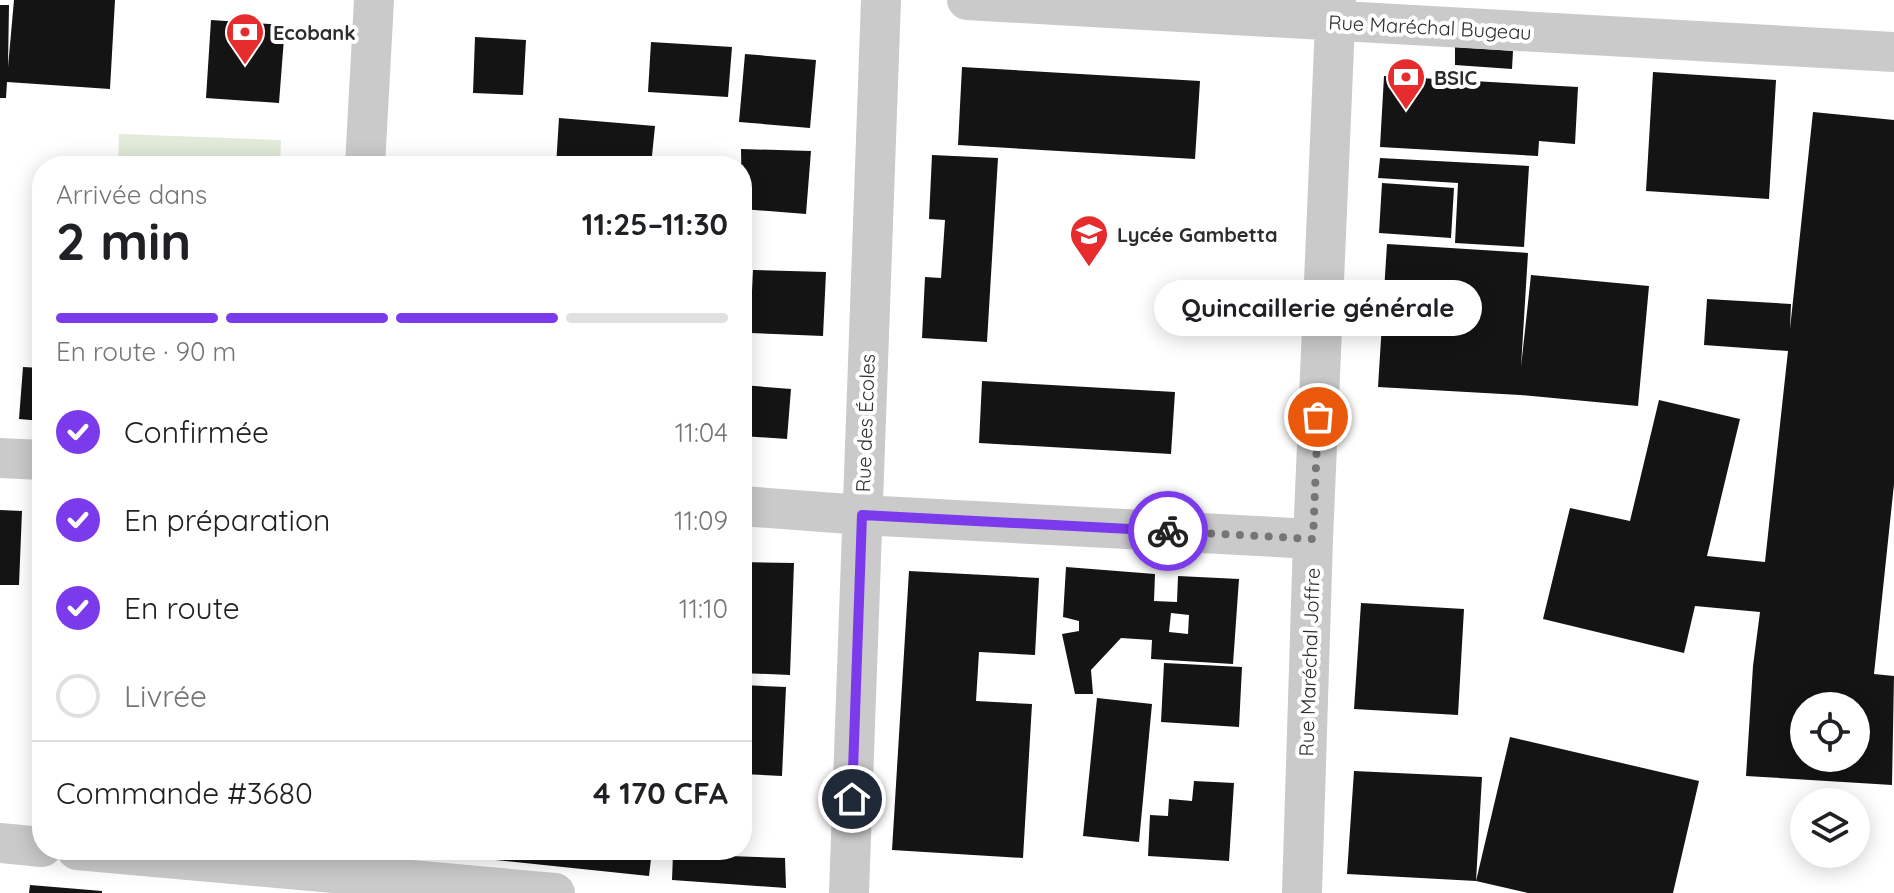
<!DOCTYPE html>
<html lang="fr">
<head>
<meta charset="utf-8">
<style>
  body { margin:0; font-family:Quicksand,sans-serif; background:#f6f6f6; color:#202124; height:100vh; display:flex; flex-direction:column; font-size:30px; white-space:nowrap }
  * { box-sizing:border-box; margin:0 }
  p { font-size:26px; color:#757577 }
  .icon { flex:none; width:44px; height:44px; fill:none; stroke:currentColor; stroke-width:2; stroke-linecap:round; stroke-linejoin:round }
  .map { position:relative; flex:1; overflow:hidden }
  .details { position:absolute; left:32px; top:156px; width:720px; height:704px; display:flex; flex-direction:column; background:#fff; border-radius:32px; box-shadow:0 4px 20px #0003 }
  .details>* { flex:none }
  .fabs { position:absolute; left:1790px; top:692px; display:grid; gap:16px }
  .fabs a { display:grid; place-items:center; width:80px; height:80px; border-radius:50%; background:#fff; box-shadow:0 4px 20px #0003; font-size:40px }
  .pin { position:absolute; display:grid; place-items:center; width:68px; height:68px; color:#fff; margin:-34px; border:4px solid #fff; border-radius:50%; box-shadow:0 2px 8px #0007 }
  .courier { position:absolute; display:grid; place-items:center; width:80px; height:80px; margin:-40px; border:6px solid #7c3aed; border-radius:50%; background:#fff; color:#222; box-shadow:0 2px 10px #0007 }
  .bubble { position:absolute; height:56px; border-radius:28px; background:#fff; box-shadow:0 4px 20px #0003; font-size:26px; font-weight:700; line-height:56px; text-align:center }
  .headline em { font-style:normal; font-weight:700 }
  .headline div { display:flex; flex-direction:column-reverse }
  .headline { display:flex; align-items:center; justify-content:space-between; height:136px; padding:0 24px }
  h1 { font-size:52px; font-weight:700; line-height:60px }
  .bar { display:grid; grid-template-columns:repeat(4,1fr); gap:12px 8px; align-content:center; height:96px; padding:0 24px }
  .bar i { height:10px; border-radius:6px; background:#e0e0e0 }
  .bar .on { background:#7c3aed }
  .bar p { grid-column:span 4 }
  .line { display:flex; align-items:center; gap:20px; padding:0 24px; border-top:2px solid #e0e0e0 }
  .line div { flex:1 }
  ol { padding:0 24px; list-style:none }
  li { display:flex; align-items:center; gap:24px; height:88px }
  li p { margin-inline-start:auto }
  li .icon { padding:8px; border-radius:50%; background:#7c3aed; color:#fff; stroke-width:4 }
  li:last-child { color:#757577 }
  li i { width:44px; height:44px; border:4px solid #e0e0e0; border-radius:50% }
  .map>svg:first-child { display:block }
  .green { fill:#e2ebda }
  .building { fill:#141414; fill-rule:evenodd }
  .lines { fill:none; stroke-linecap:round; stroke-linejoin:round }
  .street { stroke:#cacaca; stroke-width:40 }
  .done { stroke:#767676; stroke-width:8; stroke-dasharray:0 14.4 }
  .route { stroke:#7c3aed; stroke-width:10 }
  .labels { text-anchor:middle; dominant-baseline:central; stroke-width:8; stroke-linejoin:round; paint-order:stroke }
  .street-label { font-size:20px; fill:#2d2d2d; stroke:#fff }
  .poi-label { font-size:20px; font-weight:bold; fill:#2d2d2d; stroke:#fff; text-anchor:start }
</style>
</head>
<body>
<div class="map">
<svg width="1894" height="893" viewBox="0 0 1894 893">
  <rect width="100%" height="100%" fill="#fff"/>
  <path class="green" d="M119,134L281,140L280,166H118Z"/>
  <path class="building" d="M14,0H115L110,89L7,82L6,98H0V5H9L8,67Z
    M211,20L285,25L279,103L206,98Z
    M475,37L526,40L523,95L473,93Z
    M651,42L732,47L728,97L648,92Z
    M1455,47L1513,51L1512,69L1455,65Z
    M745,54L816,60L810,128L739,122Z
    M962,67L1200,81L1195,159L958,145Z
    M1653,72L1776,80L1769,199L1646,191Z
    M1384,76L1578,87L1575,144L1539,141L1538,156L1380,147Z
    M1813,112L1894,120V484L1874,674L1894,676L1892,785L1746,776L1753,666L1760,612L1695,606L1684,653L1543,619L1570,508L1630,521L1659,400L1740,419L1707,556L1765,562L1788,351L1704,345L1707,299L1791,304L1790,329ZM1804,706H1856V758H1804Z
    M559,118L655,126L651,166H556Z
    M741,149L811,151L806,214L742,209Z
    M932,155L998,158L987,342L922,338L925,277L941,278L945,220L929,219Z
    M1380,158L1529,166L1524,247L1455,243L1458,183L1378,178Z
    M674,161L707,164V166H673Z
    M1382,183L1454,188L1451,238L1379,233Z
    M742,217H751L747,266L742,265Z
    M1387,244L1528,253L1521,367L1531,275L1649,286L1638,406L1520,395L1378,387Z
    M753,270L826,272L823,336L750,333Z
    M23,367L42,368V421L19,419Z
    M982,381L1175,392L1171,454L979,443Z
    M742,385L791,389L787,439L742,436Z
    M0,510L22,511L19,585H0Z
    M35,518H42V560H33Z
    M742,562L794,563L790,675L742,673Z
    M1066,567L1155,574L1154,601L1177,602L1178,576L1239,579L1233,664L1151,659L1152,640L1121,638L1091,670L1093,694H1075L1062,634L1079,631V621L1063,617ZM1171,613L1189,615L1188,634L1169,632Z
    M909,571L1039,578L1035,655L979,652L976,701L1032,704L1023,858L892,850Z
    M1361,603L1464,609L1458,715L1354,709Z
    M1164,663L1242,667L1239,727L1161,722Z
    M742,685L786,687L782,776L742,774Z
    M1097,698L1152,704L1139,842L1083,836Z
    M1510,737L1699,781L1673,893H1528L1476,881Z
    M1354,771L1482,777L1476,881L1347,874Z
    M1194,781L1234,783L1229,861L1148,856L1150,815L1168,816L1169,799L1192,801Z
    M487,850H652L649,876L486,859Z
    M673,854L785,858L786,888L672,880Z
    M30,885L102,891V893H29Z"/>
  <g class="lines">
    <path class="street" d="M967,0L1894,52
      M365,166L374,0
      M0,458L42,460
      M742,506L862,515L1313,539
      M0,843L42,847
      M77,850L555,893
      M849,893L881,0
      M1302,893L1313,539L1336,0"/>
  </g>
  <g class="lines">
    <path class="done" d="M1168,531L1313,539L1318,417"/>
    <path class="route" d="M852,799L862,515L1168,531"/>
  </g>
  <defs>
    <g id="bank-pin" transform="scale(2)"><path d="M0 17L-7.5 6A9.5 9.5 0 1 1 7.5 6Z" fill="#e72c2d" stroke="#fff"/><path d="M-6-4H6V4H-6ZM0-2.3a2.3 2.3 0 1 0 0 4.6a2.3 2.3 0 1 0 0-4.6Z" fill="#fff"/></g>
    <g id="school-pin" transform="scale(2)"><path d="M0 17L-7.5 6A9.5 9.5 0 1 1 7.5 6Z" fill="#e72c2d" stroke="#fff"/><path d="M0-5L7-2L0 1L-7-2ZM-4 1L0 2.5L4 1V4Q0 6-4 4Z" fill="#fff"/></g>
  </defs>
  <g fill-rule="evenodd">
    <use href="#bank-pin" x="245" y="32"/>
    <use href="#bank-pin" x="1406" y="77"/>
    <use href="#school-pin" x="1089" y="234"/>
  </g>
  <g class="labels">
    <g class="street-label">
      <text transform="translate(1430 27) rotate(3)">Rue Maréchal Bugeau</text>
      <text transform="translate(865 423) rotate(-88)">Rue des Écoles</text>
      <text transform="translate(1309 662) rotate(-88)">Rue Maréchal Joffre</text>
    </g>
    <g class="poi-label">
      <text x="273" y="32">Ecobank</text>
      <text x="1434" y="77">BSIC</text>
      <text x="1117" y="234">Lycée Gambetta</text>
    </g>
  </g>
</svg>
<div class="fabs">
<a><svg class="icon" aria-label="locate" viewBox="0 0 24 24"><circle cx="12" cy="12" r="6"/><path d="M12 2v4M12 18v4M2 12h4M18 12h4"/></svg></a>
<a><svg class="icon" aria-label="layers" viewBox="0 0 24 24"><path d="M12 4l9 5-9 5-9-5zM3 14l9 5 9-5"/></svg></a>
</div>
<div class="pin" style="left:1318px;top:417px;background:#ea580c"><svg class="icon" aria-label="bag" viewBox="0 0 24 24"><path d="M5 8h14l-1 12H6zM9 8a3 3 0 0 1 6 0"/></svg></div>
<div class="pin" style="left:852px;top:799px;background:#1f2937"><svg class="icon" aria-label="home" viewBox="0 0 24 24"><path d="M3 11l9-7 9 7M6 9v11h12V9"/></svg></div>
<div class="courier" style="left:1168px;top:531px"><svg class="icon" aria-label="bike" viewBox="0 0 24 24"><circle cx="6" cy="16" r="4"/><circle cx="18" cy="16" r="4"/><path d="M6 16l4-8h5l3 8M10 8l3 8H6M13 5h3"/></svg></div>
<div class="bubble" style="left:1154px;top:280px;width:328px">Quincaillerie générale</div>
<section class="details">
<div class="headline"><div><h1>2 min</h1><p>Arrivée dans</p></div><em>11:25–11:30</em></div>
<div class="bar"><i class="on"></i><i class="on"></i><i class="on"></i><i></i><p>En route · 90 m</p></div>
<ol>
<li><svg class="icon" aria-label="check" viewBox="0 0 24 24"><path d="M5 12l5 5 9-10"/></svg>Confirmée<p>11:04</p></li>
<li><svg class="icon" aria-label="check" viewBox="0 0 24 24"><path d="M5 12l5 5 9-10"/></svg>En préparation<p>11:09</p></li>
<li><svg class="icon" aria-label="check" viewBox="0 0 24 24"><path d="M5 12l5 5 9-10"/></svg>En route<p>11:10</p></li>
<li><i></i>Livrée</li>
</ol>
<div class="line" style="height:104px"><div>Commande #3680</div><b>4 170 CFA</b></div>
</section>
</div>
</body>
</html>
